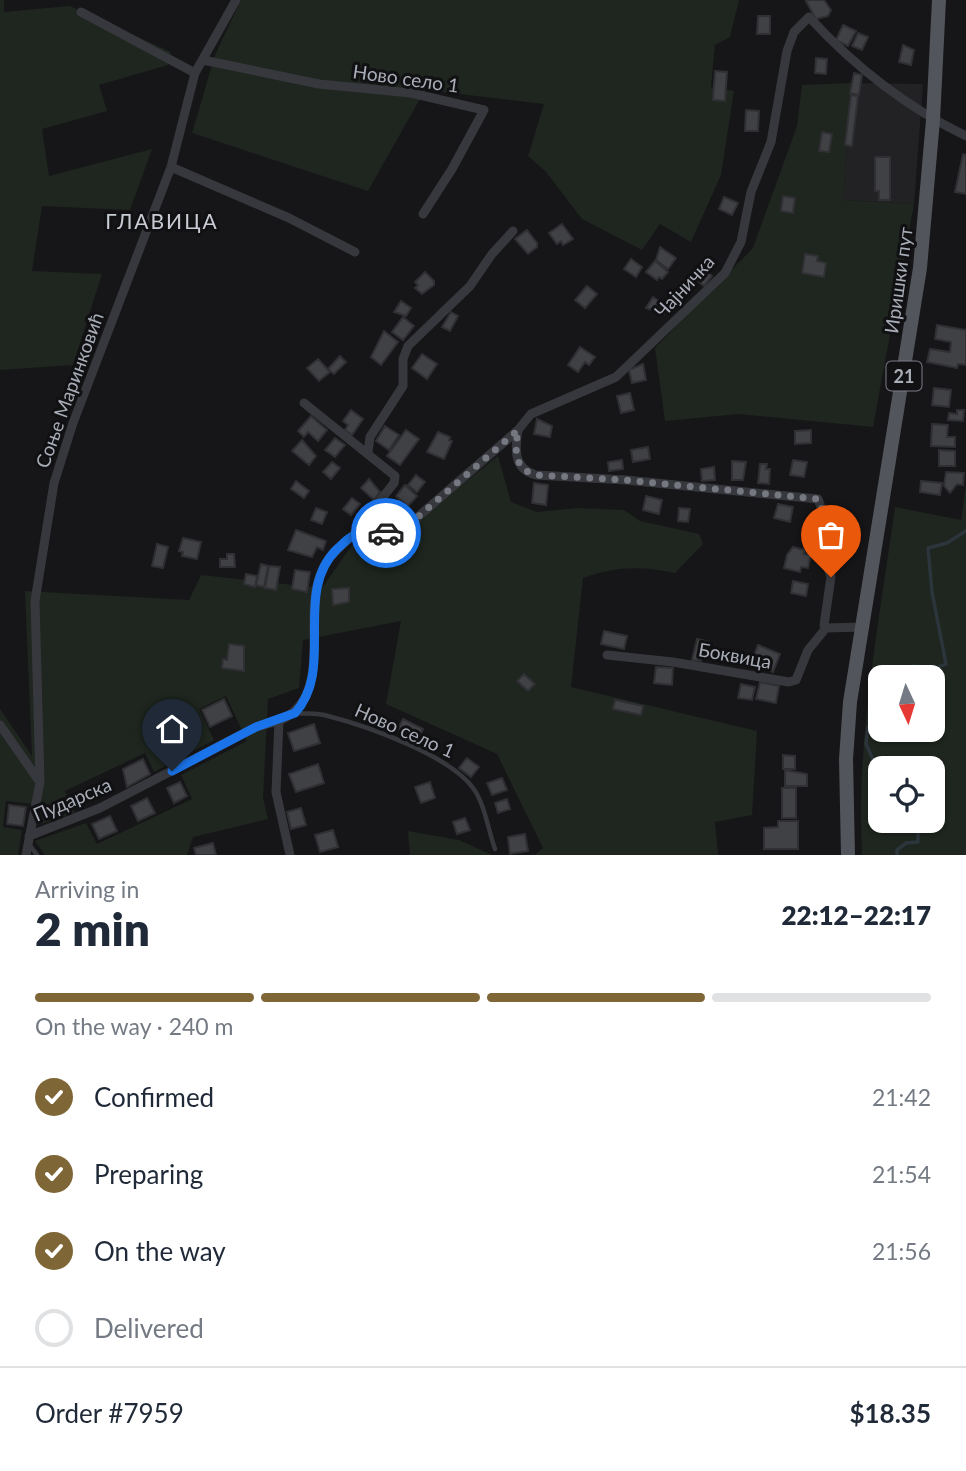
<!DOCTYPE html>
<html lang="en">
<head>
<meta charset="utf-8">
<style>
  body { margin:0; font-family:Lato,sans-serif; background:#f2f2f3; color:#1f2937; height:100vh; display:flex; flex-direction:column; font-size:26px; white-space:nowrap }
  * { box-sizing:border-box; margin:0 }
  p { font-size:23px; color:#747a83 }
  .icon { flex:none; width:38px; height:38px; fill:none; stroke:currentColor; stroke-width:2; stroke-linecap:round; stroke-linejoin:round }
  .map { position:relative; height:855px; overflow:hidden }
  .side { display:flex; flex-direction:column; background:#fff; flex:1 }
  .side>* { flex:none }
  .needle { width:46px; rotate:176deg }
  .buttons { position:absolute; left:868px; top:665px; display:grid; gap:14px }
  .buttons a { display:grid; place-items:center; width:77px; height:77px; border-radius:14px; background:#fff; box-shadow:0 2px 5px #0004; font-size:35px }
  .pin { position:absolute; display:grid; place-items:center; width:60px; height:60px; color:#fff; margin:-72px -30px; border-radius:50% 50% 50% 0; rotate:-45deg; box-shadow:0 0 7px #0007 }
  .pin .icon { rotate:45deg }
  .courier { position:absolute; display:grid; place-items:center; width:70px; height:70px; margin:-35px; border:5px solid #1a73e8; border-radius:50%; background:#fff; color:#222; box-shadow:0 2px 9px #0007 }
  .summary em { font-style:normal; font-weight:800 }
  .summary div { display:flex; flex-direction:column-reverse }
  .summary { display:flex; align-items:center; justify-content:space-between; height:119px; padding:0 35px }
  h1 { font-size:46px; font-weight:800; line-height:52px }
  .bar { display:grid; grid-template-columns:repeat(4,1fr); gap:10px 7px; align-content:center; height:84px; padding:0 35px }
  .bar i { height:9px; border-radius:5px; background:#e0e1e3 }
  .bar .selected { background:#7e6636 }
  .bar p { grid-column:span 4 }
  .line { display:flex; align-items:center; gap:18px; padding:0 35px; border-top:2px solid #e0e1e3 }
  .line div { flex:1 }
  ol { padding:0 35px; list-style:none }
  li { display:flex; align-items:center; gap:21px; height:77px }
  li p { margin-inline-start:auto }
  li .icon { padding:7px; border-radius:50%; background:#7e6636; color:#fff; stroke-width:4 }
  li:last-child { color:#747a83 }
  li i { width:38px; height:38px; border:4px solid #e0e1e3; border-radius:50% }
  .map>svg:first-child { display:block }
  .built { fill:#222225 }
  .green { fill:#1e261f; fill-rule:evenodd }
  .lines { fill:none; stroke-linecap:round; stroke-linejoin:round }
  .stream { stroke:#2c353c; stroke-width:3.5 }
  .building { fill:#404145; stroke:#303034; stroke-width:2 }
  .lane { stroke:#37383d; stroke-width:4.5 }
  .street { stroke:#37383d; stroke-width:9 }
  .primary { stroke:#53555c; stroke-width:14 }
  .done { stroke:#757880; stroke-width:7; stroke-dasharray:0 12.6 }
  .route { stroke:#1a73e8; stroke-width:9 }
  .labels { text-anchor:middle; dominant-baseline:central; stroke-width:6; stroke-linejoin:round; paint-order:stroke }
  .shield { fill:#111113; stroke:#7b7e86; stroke-width:2 }
  .shield-label { font-size:18px; font-weight:bold; fill:#a8adb8 }
  .street-label { font-size:19px; fill:#a8adb8; stroke:#111113 }
  .neighbourhood-label { font-size:21px; letter-spacing:2px; fill:#c9ccd4; stroke:#111113 }
</style>
</head>
<body>
<div class="map">
<svg width="966" height="855" viewBox="0 0 966 855">
  <rect width="100%" height="100%" fill="#161618"/>
  <path class="built" d="M851,83L923,84L914,204L843,200Z"/>
  <path class="green" d="M0,0H4V12L70,6L171,52L168,65L99,85L107,111L42,129L49,176L152,149L130,210L42,206L32,271L102,274L73,365L0,370Z
    M241,0H739L730,37L715,45L711,87L734,91L721,175L691,242L660,224L642,250L582,219L546,172L528,156L544,104L425,90L368,191L192,133L215,55Z
    M851,83L843,200L914,204L873,427L739,414L665,421L655,348L753,248L797,126L802,85Z
    M498,456L511,502L537,512L577,508L624,510L640,521L699,534L703,544L675,573C641,566 616,566 583,578L571,687L757,731L752,815L715,822L718,855H535L543,848L497,754L386,704L401,621L303,640L299,688L268,699L263,798L268,819L193,837L187,855H45L35,841L86,823L97,844L192,799L181,775L247,741L226,696L199,709L214,740L154,772L145,753L65,791L75,813L38,825L42,805L6,801L3,827L22,830L18,855H0V709L32,756L25,591L189,600L201,575L322,588L376,511L405,530Z
    M966,485V855H862C856,738 879,623 895,507L961,520ZM880,677H933V730H880ZM880,768H933V821H880Z
    M408,831L459,840L492,855H410Z"/>
  <g class="lines">
    <path class="stream" d="M906,677L913,666L936,668L946,664L932,592L928,548L947,543L966,531
      M880,723L868,727L866,744L880,775
      M897,855V850L906,843L918,842V821"/>
  </g>
  <path class="building" d="M809,0H824L831,10L828,16L816,19L806,1Z
    M758,16H770V34H757Z
    M843,25L856,31L848,46L836,40Z
    M858,33L868,37L862,50L852,46Z
    M903,45L914,50L911,65L899,62Z
    M816,58L827,59L826,74L815,73Z
    M715,71L727,72L725,101L713,100Z
    M854,73L862,75L859,95L850,93Z
    M851,95L858,96L852,146L845,145Z
    M746,110L759,111L758,131H745Z
    M822,132L832,134L829,152L819,151Z
    M963,154L966,155V194L955,192Z
    M875,157H890V200H879V191H875Z
    M783,196L795,198L793,213L781,211Z
    M724,197L738,203L732,215L719,209Z
    M562,224L573,239L563,245L561,241L557,244L549,233Z
    M527,230L537,243V247L528,254L515,239Z
    M660,247L676,258L668,269L656,260Z
    M805,254L818,256L817,261L826,263L824,277L802,273Z
    M631,259L642,267L636,277L624,269Z
    M655,261L668,272L662,279L659,277L657,280L646,272Z
    M700,265L712,276L704,286L691,275Z
    M425,272L434,281V285L422,294L415,288L418,285L415,282Z
    M587,286L597,294L585,308L575,300Z
    M653,297L668,307L664,314L646,308Z
    M401,301L411,308L406,316L394,312Z
    M451,312L458,316L450,331L442,327Z
    M403,317L414,326L403,340L392,332Z
    M937,325L966,330V365L958,364L957,368L927,362L930,349L950,352L951,342L935,339Z
    M384,331L398,342L381,365L371,357Z
    M580,347L595,357L589,365L585,362L578,372L568,365Z
    M422,354L437,364L427,379L412,368Z
    M340,356L346,362L334,374L328,369Z
    M318,359L330,372L319,381L307,368Z
    M643,364L646,380L632,383L629,370Z
    M934,388L951,390L949,407L932,405Z
    M630,393L634,410L621,413L617,396Z
    M351,410L363,419L352,435L345,430L348,425L343,421Z
    M957,410H964L963,421L948,420L949,413L957,414Z
    M311,416L327,430L318,441L308,432L304,437L298,431Z
    M537,419L552,426L550,437L534,434Z
    M932,424L948,425L947,437H955V447L931,446Z
    M385,426L399,435L389,450L376,441Z
    M406,430L419,439L400,465L387,456Z
    M811,430V443L795,444V431Z
    M438,432L450,437L449,440L452,441L444,459L427,452Z
    M335,438L345,445L335,457L325,450Z
    M302,440L316,456L309,465L292,451Z
    M648,447L650,459L633,462L631,450Z
    M939,450L955,451V466H939Z
    M622,460L623,469L609,471L608,462Z
    M793,460L807,462L804,477L790,475Z
    M732,461L746,462L743,480H732Z
    M332,462L340,468L331,479L323,472Z
    M760,464H767L766,469H770L769,484L758,483Z
    M714,467L715,480L702,481L701,469Z
    M946,472L964,473L963,485L957,484L950,493L944,486Z
    M416,475L425,482L417,492L408,485Z
    M369,479L380,492L374,500L361,488Z
    M296,481L309,491L304,498L291,489Z
    M921,481L942,483L940,495L920,492Z
    M534,483L548,485L546,505L532,503Z
    M405,485L417,496L408,506L396,496Z
    M646,496L662,500L659,514L643,510Z
    M352,498L360,504L351,515L343,509Z
    M778,504L793,507L790,522L774,518Z
    M316,508L327,512L322,524L311,520Z
    M679,508L690,509L688,522L678,521Z
    M296,530L326,541L323,550L317,547L312,557L288,550Z
    M183,538L201,542L197,559L182,556L183,552L179,551Z
    M157,544L168,547L163,568L152,566Z
    M793,547L805,550L804,554L811,555L808,568L801,567L800,572L784,568L787,555Z
    M227,554H234L235,567H220V559H227Z
    M261,564L268,566L264,587L256,585Z
    M269,566L280,567L276,590L265,588Z
    M295,570L310,572L307,592L292,589Z
    M246,574L257,576L255,587L244,584Z
    M793,581L808,584L806,596L791,593Z
    M349,588V602L333,605L332,589Z
    M604,631L627,636L624,649L601,644Z
    M697,639L710,642L707,657L702,656L701,661L692,660Z
    M229,644L244,646V671L222,668L223,659L227,660Z
    M758,645L780,654L773,672L751,663Z
    M656,667L673,668L672,685L654,683Z
    M524,674L535,684L528,691L517,681Z
    M760,682L779,686L776,703L756,699Z
    M741,684L755,687L752,700L738,698Z
    M224,699L232,716L210,727L202,710Z
    M615,700L643,706L641,715L613,709Z
    M403,719L423,729L418,740L397,730Z
    M314,724L320,743L294,751L288,733Z
    M783,755L795,756V769H783Z
    M467,758L479,767L471,777L459,768Z
    M143,759L150,774L127,787L123,769Z
    M318,764L324,783L296,792L289,774Z
    M785,770L807,774V786H785Z
    M502,778L507,790L492,795L487,783Z
    M180,782L187,796L174,803L167,788Z
    M430,782L435,798L421,803L415,787Z
    M782,788H796V818H782Z
    M147,798L155,813L138,821L131,806Z
    M507,799L510,809L498,813L495,803Z
    M9,805L26,807L23,826L7,824Z
    M301,808L306,825L291,829L287,812Z
    M110,816L117,831L99,839L92,824Z
    M465,818L470,830L457,834L453,822Z
    M778,821H798V849H764V828L778,827Z
    M333,830L338,847L320,852L315,835Z
    M525,834L528,851L510,854L508,837Z
    M213,843L216,855H196L194,848Z"/>
  <g class="lines">
    <path class="lane" d="M296,713C306,714 318,713 328,716C367,726 449,755 473,788C485,804 488,830 495,849
      M29,844L37,855"/>
    <path class="street" d="M81,12L195,73
      M203,60L319,84L411,93L484,110L452,169L423,214
      M171,167L289,218L355,252
      M304,403L395,476L394,483L352,536
      M518,430C515,449 513,469 536,475L626,480L818,499L825,518L822,550L831,577L824,625L826,628L862,627
      M368,452L370,437L403,386V359L408,346L470,286L492,254L513,231
      M607,655L673,662L789,682L796,680L808,650L826,628
      M0,725L39,781
      M29,836L100,808L256,727L279,721
      M26,855L40,782L35,601L54,483L73,423L171,167L195,73L236,0
      M290,855L276,792L279,721C336,696 301,619 321,573C327,557 340,547 352,536L388,533L412,522L518,430L531,414L616,377L725,273L741,242L751,192L771,142L787,51L794,32L809,17C854,66 906,107 966,136"/>
    <path class="primary" d="M848,855L846,759L850,702L920,268L933,120L939,0"/>
  </g>
  <g class="lines">
    <path class="done" d="M386,533L412,522L518,430C515,450 513,469 536,475L625,480L818,499L825,518L822,550L831,577"/>
    <path class="route" d="M172,771L256,727L295,713C336,668 292,593 337,549C342,545 348,537 354,536C364,533 376,535 386,533"/>
  </g>
  <g class="labels">
    <rect class="shield" x="886.5" y="361.5" width="35" height="29" rx="5"/>
    <g class="shield-label">
      <text x="904" y="376">21</text>
    </g>
    <g class="street-label">
      <text transform="translate(406 78) rotate(8)">Ново село 1</text>
      <text transform="translate(898 280) rotate(-82)">Иришки пут</text>
      <text transform="translate(684 286) rotate(-47)">Чајничка</text>
      <text transform="translate(69 390) rotate(-70)">Соње Маринковић</text>
      <text transform="translate(735 655) rotate(10)">Боквица</text>
      <text transform="translate(405 730) rotate(24)">Ново село 1</text>
      <text transform="translate(72 799) rotate(-23)">Пударска</text>
    </g>
    <g class="neighbourhood-label">
      <text x="162" y="220">ГЛАВИЦА</text>
    </g>
  </g>
</svg>
<div class="buttons">
<a><svg class="needle" viewBox="-14 -14 28 28"><path d="M0-13l5 13h-10z" fill="#e53935"/><path d="M0 13l5-13h-10z" fill="#747a83"/></svg></a>
<a><svg class="icon" aria-label="locate" viewBox="0 0 24 24"><circle cx="12" cy="12" r="6"/><path d="M12 2v4M12 18v4M2 12h4M18 12h4"/></svg></a>
</div>
<div class="pin" style="left:831px;top:577px;background:#ea580c"><svg class="icon" aria-label="bag" viewBox="0 0 24 24"><path d="M5 8h14l-1 12H6zM9 8a3 3 0 0 1 6 0"/></svg></div>
<div class="pin" style="left:172px;top:771px;background:#1f2937"><svg class="icon" aria-label="home" viewBox="0 0 24 24"><path d="M3 11l9-7 9 7M6 9v11h12V9"/></svg></div>
<div class="courier" style="left:386px;top:533px"><svg class="icon" aria-label="car" viewBox="0 0 24 24"><path d="M5 17H2v-5l4-1 3-4h7l3 4 3 1v5h-3M9 17h6M6 11h13"/><circle cx="7" cy="17" r="2"/><circle cx="17" cy="17" r="2"/></svg></div>
</div>
<section class="side">
<div class="summary"><div><h1>2 min</h1><p>Arriving in</p></div><em>22:12–22:17</em></div>
<div class="bar"><i class="selected"></i><i class="selected"></i><i class="selected"></i><i></i><p>On the way · 240 m</p></div>
<ol>
<li><svg class="icon" aria-label="check" viewBox="0 0 24 24"><path d="M5 12l5 5 9-10"/></svg>Confirmed<p>21:42</p></li>
<li><svg class="icon" aria-label="check" viewBox="0 0 24 24"><path d="M5 12l5 5 9-10"/></svg>Preparing<p>21:54</p></li>
<li><svg class="icon" aria-label="check" viewBox="0 0 24 24"><path d="M5 12l5 5 9-10"/></svg>On the way<p>21:56</p></li>
<li><i></i>Delivered</li>
</ol>
<div class="line" style="height:91px"><div>Order #7959</div><b>$18.35</b></div>
</section>
</body>
</html>
